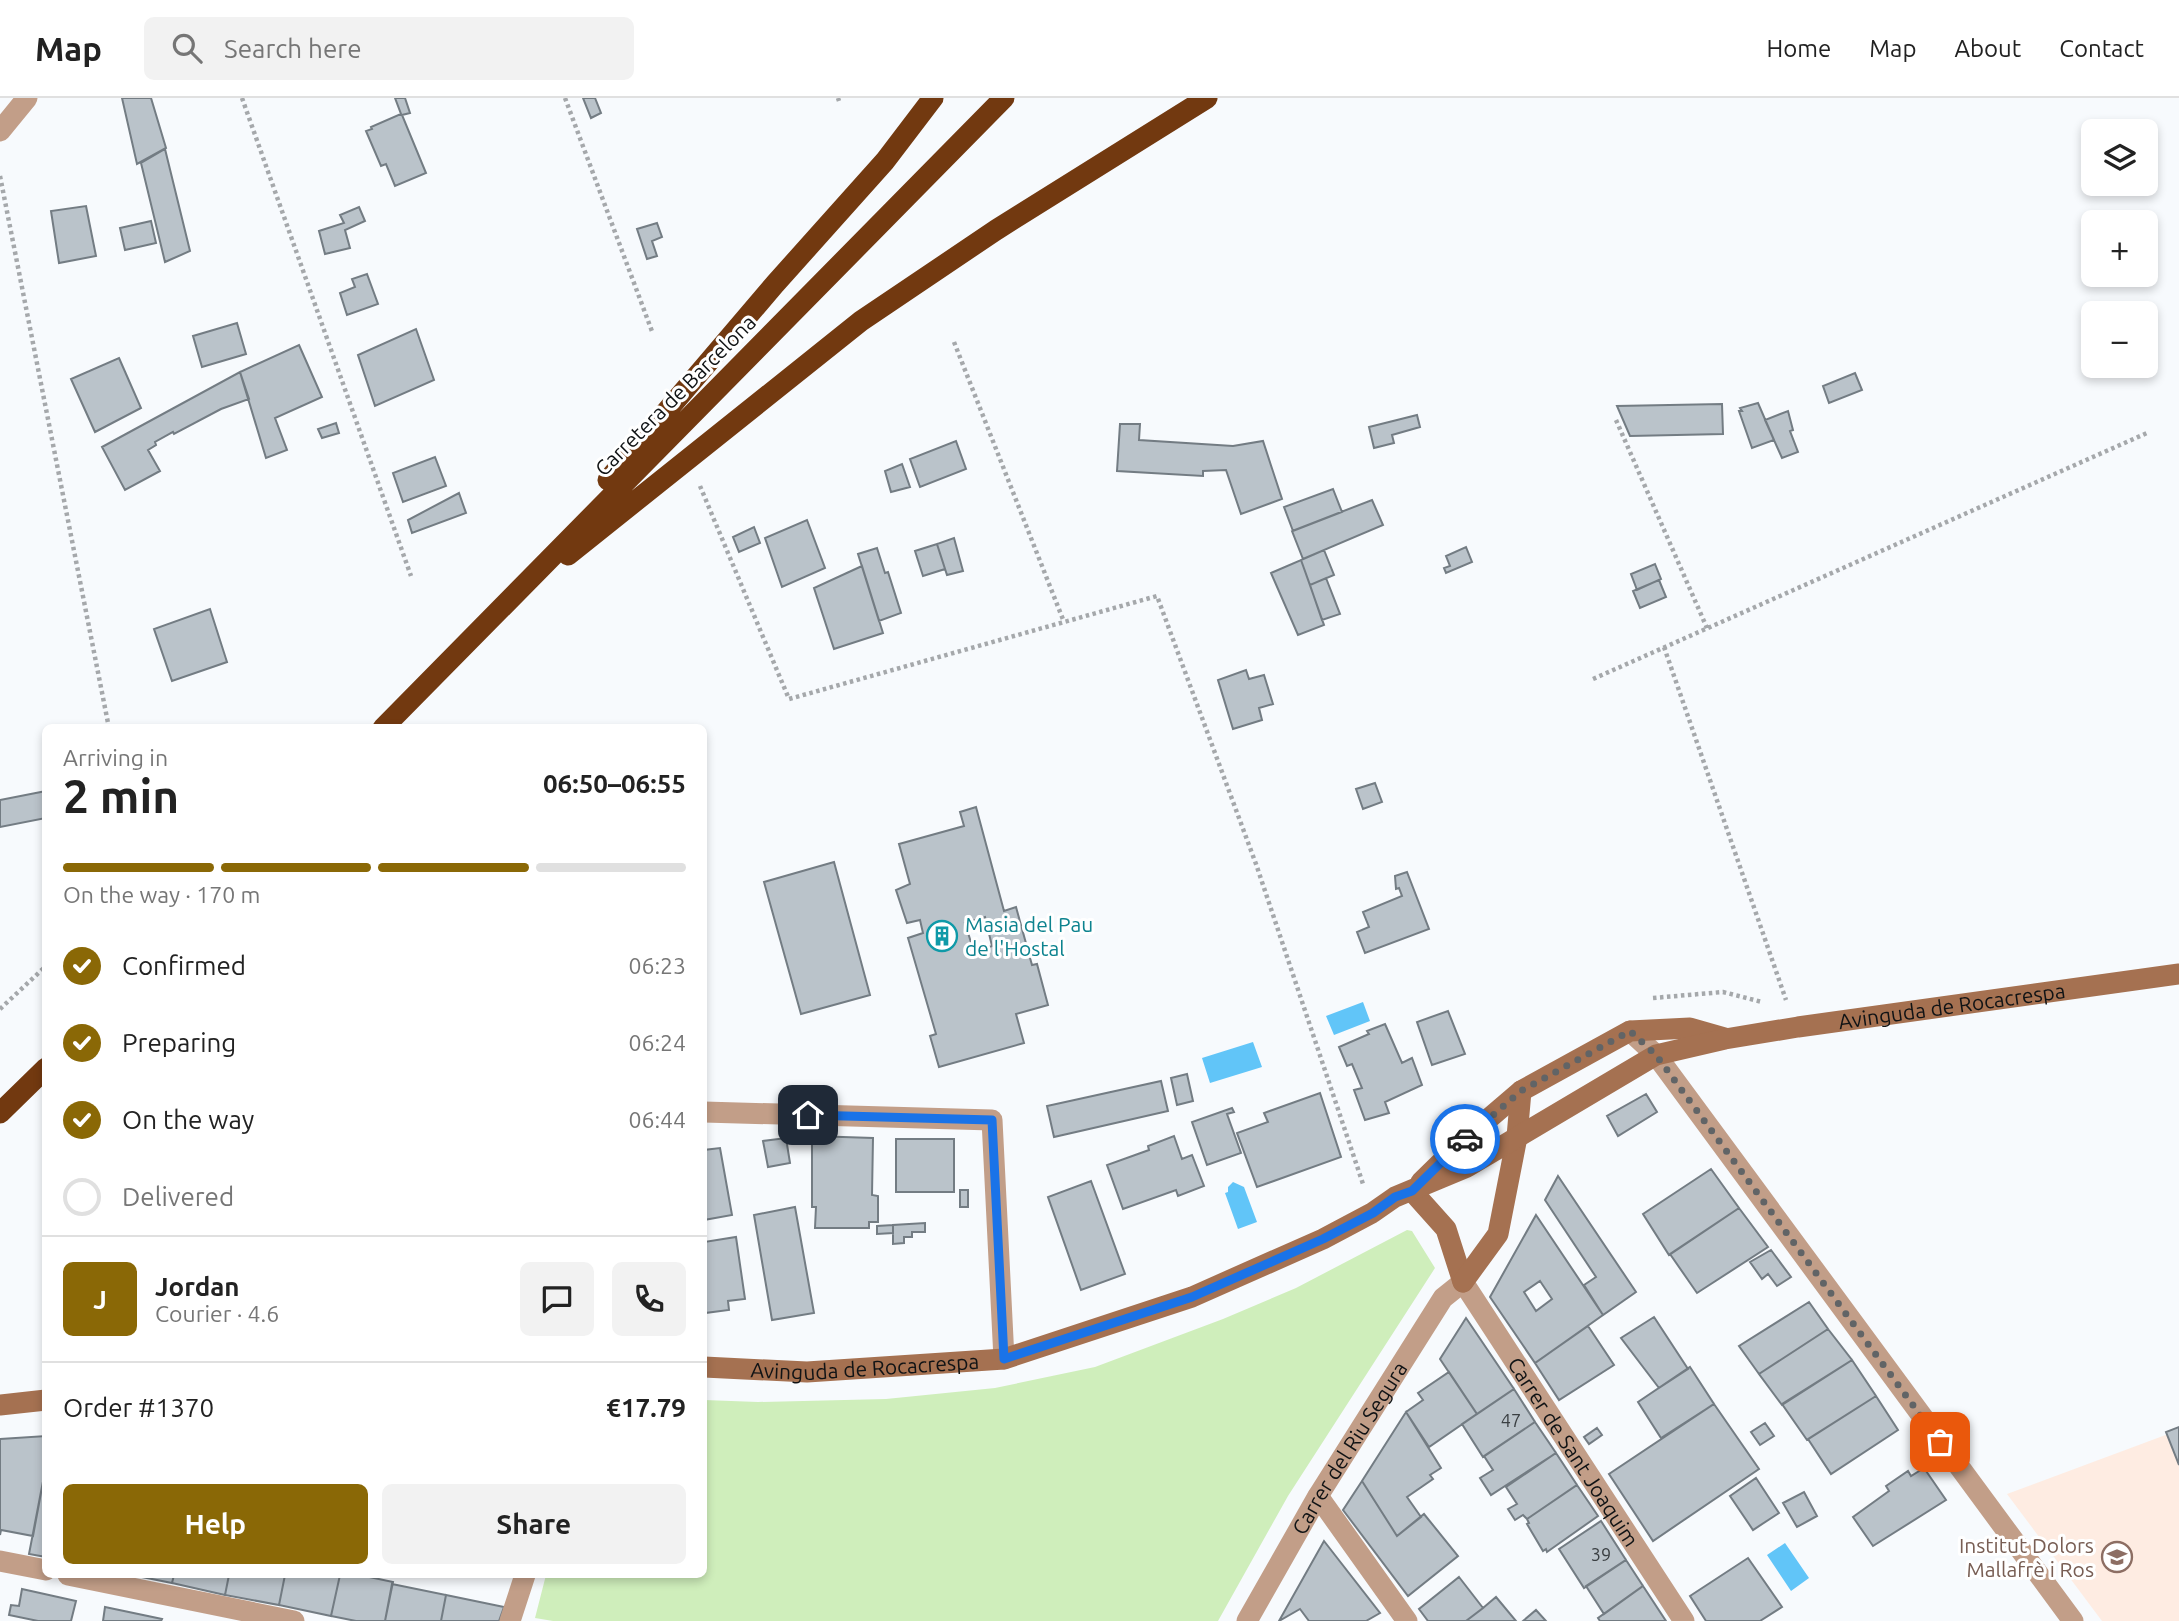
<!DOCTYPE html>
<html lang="en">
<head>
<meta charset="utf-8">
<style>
  body { margin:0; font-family:Ubuntu,sans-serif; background:#f2f2f2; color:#222; height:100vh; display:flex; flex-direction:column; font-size:26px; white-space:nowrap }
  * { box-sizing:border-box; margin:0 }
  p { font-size:23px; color:#767676 }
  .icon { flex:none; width:38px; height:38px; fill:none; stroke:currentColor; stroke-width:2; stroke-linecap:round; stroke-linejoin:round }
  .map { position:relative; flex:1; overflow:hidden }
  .panel { position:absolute; left:42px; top:626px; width:665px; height:854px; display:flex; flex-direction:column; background:#fff; border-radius:10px; box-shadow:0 4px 10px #0003 }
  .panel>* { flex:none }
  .controls { position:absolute; left:2081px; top:21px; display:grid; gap:14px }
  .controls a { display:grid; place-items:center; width:77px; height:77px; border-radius:10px; background:#fff; box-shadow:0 4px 10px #0003; font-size:35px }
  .pin { position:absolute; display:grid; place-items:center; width:60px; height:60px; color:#fff; margin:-30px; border-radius:14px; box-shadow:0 4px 10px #0006 }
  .courier { position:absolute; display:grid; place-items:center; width:70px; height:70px; margin:-35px; border:5px solid #1a73e8; border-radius:50%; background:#fff; color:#222; box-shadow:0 2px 9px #0007 }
  .headline em { font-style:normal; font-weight:600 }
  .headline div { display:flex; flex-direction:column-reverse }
  .headline { display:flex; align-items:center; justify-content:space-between; height:119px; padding:0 21px }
  h1 { font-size:46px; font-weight:600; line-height:52px }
  .bar { display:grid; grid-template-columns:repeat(4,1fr); gap:10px 7px; align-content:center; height:84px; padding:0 21px }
  .bar i { height:9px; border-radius:5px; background:#e0e0e0 }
  .bar .selected { background:#8a6806 }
  .bar p { grid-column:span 4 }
  .line { display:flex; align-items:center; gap:18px; padding:0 21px; border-top:2px solid #e0e0e0 }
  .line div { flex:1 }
  .round { display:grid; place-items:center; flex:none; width:74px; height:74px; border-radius:10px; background:#f2f2f2 }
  ol { padding:0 21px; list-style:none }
  li { display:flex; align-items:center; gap:21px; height:77px }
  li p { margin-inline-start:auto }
  li .icon { padding:7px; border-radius:50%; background:#8a6806; color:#fff; stroke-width:4 }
  li:last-child { color:#767676 }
  li i { width:38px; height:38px; border:4px solid #e0e0e0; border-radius:50% }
  .button { display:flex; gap:14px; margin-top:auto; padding:14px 21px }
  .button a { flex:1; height:80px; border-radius:10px; background:#8a6806; color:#fff; font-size:28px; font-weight:600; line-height:80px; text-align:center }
  .button a+a { background:#f2f2f2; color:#222 }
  header { display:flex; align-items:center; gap:42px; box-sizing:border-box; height:98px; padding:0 35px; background:#fff; border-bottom:2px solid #e0e0e0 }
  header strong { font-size:33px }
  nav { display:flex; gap:38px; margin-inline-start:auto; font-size:24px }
  .search { width:490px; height:63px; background:#f2f2f2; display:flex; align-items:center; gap:18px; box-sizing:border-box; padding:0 24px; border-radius:10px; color:#767676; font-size:26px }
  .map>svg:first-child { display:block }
  .education { fill:#feece2 }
  .green { fill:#cfeebb }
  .water { fill:#61c5f8 }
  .building { fill:#bac3ca; stroke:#737c83; stroke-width:2; fill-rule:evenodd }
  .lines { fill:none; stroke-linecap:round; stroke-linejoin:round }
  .path { stroke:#a5a8ab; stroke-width:4.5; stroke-dasharray:3.5 3.5; stroke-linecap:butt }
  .street { stroke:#c29e88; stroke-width:21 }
  .secondary { stroke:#a57151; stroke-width:21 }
  .highway { stroke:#723910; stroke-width:21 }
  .done { stroke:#616466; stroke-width:7; stroke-dasharray:0 12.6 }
  .route { stroke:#1a73e8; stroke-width:9 }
  .labels { text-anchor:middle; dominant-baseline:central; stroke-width:6; stroke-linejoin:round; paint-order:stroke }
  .number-label { font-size:18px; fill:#3a3f42 }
  .street-label { font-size:21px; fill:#101315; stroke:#fff }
  .culture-label { font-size:21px; fill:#0d838f; stroke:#fff; text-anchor:start }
  .education-label { font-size:21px; fill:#785e54; stroke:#fff; text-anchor:end }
</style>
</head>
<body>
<header>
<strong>Map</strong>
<div class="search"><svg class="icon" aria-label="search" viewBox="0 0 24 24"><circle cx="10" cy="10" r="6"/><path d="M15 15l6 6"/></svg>Search here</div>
<nav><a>Home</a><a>Map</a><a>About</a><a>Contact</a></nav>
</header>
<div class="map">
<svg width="2179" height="1523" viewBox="0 0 2179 1523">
  <rect width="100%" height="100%" fill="#f7fafd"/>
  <path class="education" d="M2179,1332V1523H2102L2007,1396Z"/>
  <path class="green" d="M1407,1132L1412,1133L1435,1170L1288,1398L1218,1523H553L535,1520L546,1477H704V1302L758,1304L886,1301L995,1290L1095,1269L1223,1221L1296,1190Z"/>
  <path class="water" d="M1363,904L1370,923L1334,937L1326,918Z
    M1253,944L1262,969L1210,985L1202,960Z
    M1233,1084L1244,1089L1257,1124L1238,1131L1225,1095L1228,1094V1089Z
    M1785,1445L1809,1480L1791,1493L1767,1457Z"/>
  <path class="building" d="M122,0H151L166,50L137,66Z
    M395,0H405L410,15L402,17L426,75L395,88L386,66L381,68L366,33L372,31L371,29L401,16Z
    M583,0H595L601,15L591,20Z
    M165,51L190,153L165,164L141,65Z
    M86,108L96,158L59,165L51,113Z
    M359,109L365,123L345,132L350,150L325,156L319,133L344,125L340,117Z
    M151,123L156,145L125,152L120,130Z
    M657,125L662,139L652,143L657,158L647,161L637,131Z
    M367,176L378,206L347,217L340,195L355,189L352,181Z
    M2135,205L2137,215H2093V231L2087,232L2083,215Z
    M237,225L246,256L202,269L193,238Z
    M416,231L434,282L375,308L358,257Z
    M299,247L322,299L275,320L287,352L266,360L240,274Z
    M119,260L141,310L95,334L71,281Z
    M240,274L249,301L221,311L174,336L173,334L155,344L156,347L148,352L160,373L125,392L102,349Z
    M1855,275L1862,292L1829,305L1823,288Z
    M1758,305L1774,342L1752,350L1739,313H1742L1740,310Z
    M1722,306L1723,336L1630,338L1617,308Z
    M1788,313L1793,332L1790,333L1798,354L1782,360L1765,322Z
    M1417,317L1420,329L1392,337L1394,345L1374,350L1369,329Z
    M336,325L339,335L322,340L318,331Z
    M1120,326H1140L1139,342L1233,348L1263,343L1282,401L1241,416L1226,372L1203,373V378L1117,373Z
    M956,343L966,371L920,389L910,361Z
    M435,359L446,388L403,404L393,375Z
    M902,366L910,389L891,394L885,373Z
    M1333,391L1342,414L1293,433L1284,409Z
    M459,395L466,415L412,435L408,422Z
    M1372,402L1383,427L1303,461L1292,433Z
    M807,422L825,470L782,489L765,440Z
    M754,429L760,445L739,454L733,439Z
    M954,440L963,473L947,477L937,446Z
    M937,446L945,471L923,478L915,453Z
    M1466,449L1472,464L1446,475L1444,470L1450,468L1446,458Z
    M877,450L885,475L888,474L901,515L879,523L858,456Z
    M1324,452L1334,477L1310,487L1301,462Z
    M1301,462L1324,527L1298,537L1271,475Z
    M1655,466L1661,481L1637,492L1631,476Z
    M862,468L883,535L834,551L814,490Z
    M1326,480L1340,516L1322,522L1310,487Z
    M1659,482L1666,499L1640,510L1633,493Z
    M210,511L227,564L172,583L154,531Z
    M1246,572L1249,581L1264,577L1273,606L1259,610L1262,622L1233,631L1218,582Z
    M1375,685L1382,704L1363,711L1356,691Z
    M46,693V720L0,729V702Z
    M976,709L1004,813L1016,809L1032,867L1037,866L1048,907L1016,916L1024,945L939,969L930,938L936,936L908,840L923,835L920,822L907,825L896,792L910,786L899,746L964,728L960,714ZM985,819L992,848L974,854L965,825Z
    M834,764L870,897L801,916L764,784Z
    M1407,774L1429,831L1365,855L1357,834L1369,829L1363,814L1402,798L1399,790L1396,791L1395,778Z
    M1448,913L1465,956L1432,967L1417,924Z
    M1385,926L1402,965L1412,960L1422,987L1385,1004L1389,1015L1365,1022L1354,992L1362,990L1352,966L1347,968L1339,949L1369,936L1367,933Z
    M1187,976L1193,1003L1177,1007L1171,980Z
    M1161,983L1168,1013L1054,1039L1047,1008Z
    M1320,995L1341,1059L1257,1089L1237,1035L1268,1024L1264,1015Z
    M1646,996L1657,1014L1618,1038L1607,1018Z
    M1232,1010L1234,1014L1227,1016L1241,1055L1207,1067L1192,1024Z
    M812,1038L873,1040L872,1097L878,1098V1124H869V1130H815L816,1109H812Z
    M1174,1038L1182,1061L1192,1057L1204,1088L1178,1098L1176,1092L1123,1111L1107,1067L1149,1052L1148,1048Z
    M786,1040L790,1065L768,1069L763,1043Z
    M896,1041H954V1094H896Z
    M720,1050L732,1117L704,1122V1052Z
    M1711,1071L1739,1110L1669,1157L1643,1116Z
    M1558,1078L1636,1194L1603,1217L1584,1187L1596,1179L1545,1102Z
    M1091,1083L1125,1176L1081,1192L1048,1099Z
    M960,1092H968V1109H960Z
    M795,1109L814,1215L772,1222L754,1117Z
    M1739,1110L1768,1149L1697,1195L1670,1156Z
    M1536,1117L1603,1217L1535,1265L1490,1199ZM1540,1183L1552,1201L1536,1213L1524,1194Z
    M925,1125V1134H912V1139H904V1145L893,1146V1127Z
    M893,1127V1135L877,1136V1128Z
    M736,1139L745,1201L728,1203L729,1212L705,1215L704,1144Z
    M1771,1152L1791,1179L1777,1188L1768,1176L1762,1181L1750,1164Z
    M1809,1204L1828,1231L1759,1276L1739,1248Z
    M1654,1219L1688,1271L1659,1290L1621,1240Z
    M1466,1220L1514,1291L1477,1316L1440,1261Z
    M1588,1228L1614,1267L1559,1302L1535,1265Z
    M1828,1231L1852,1262L1782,1307L1759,1276Z
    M1852,1262L1876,1298L1807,1342L1782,1306Z
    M1690,1269L1714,1306L1661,1340L1638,1304Z
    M1449,1274L1477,1316L1429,1349L1406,1314L1423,1302L1418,1295Z
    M1514,1291L1535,1324L1483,1359L1462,1326Z
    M1876,1298L1898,1332L1831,1376L1808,1341Z
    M1714,1306L1759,1371L1653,1443L1609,1376Z
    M1406,1314L1441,1370L1430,1377L1433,1381L1407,1399L1421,1419L1397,1438L1362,1383Z
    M1535,1324L1556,1355L1491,1397L1480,1380L1493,1372L1484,1358Z
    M1765,1325L1774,1338L1760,1347L1751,1334Z
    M2179,1329V1367L2166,1334Z
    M1597,1330L1602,1337L1589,1346L1584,1339Z
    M46,1338V1368L33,1438L1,1432L0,1437V1341Z
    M1556,1355L1577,1387L1527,1421L1523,1417L1515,1422L1508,1411L1517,1406L1506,1389Z
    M46,1368V1459L29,1456Z
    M1924,1370L1946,1402L1873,1448L1853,1419L1889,1393L1886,1388L1908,1373L1911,1378Z
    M1756,1380L1779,1415L1753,1432L1730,1398Z
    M1362,1383L1397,1438L1424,1416L1458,1458L1408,1498L1343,1412Z
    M1577,1387L1598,1418L1547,1454L1546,1451L1543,1453L1527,1426L1529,1425L1527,1421Z
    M1804,1394L1817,1418L1797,1429L1783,1405Z
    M1601,1423L1626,1462L1584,1490L1559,1451Z
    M1324,1443L1380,1515L1366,1523H1309L1300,1511L1279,1523Z
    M1748,1460L1782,1509L1760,1523H1706L1690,1498Z
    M1626,1462L1643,1488L1604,1516L1586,1488Z
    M132,1477H174L172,1485Z
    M174,1477H229L225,1497L172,1485Z
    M229,1477H285L279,1507L225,1497Z
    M285,1477H340L331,1518L279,1507Z
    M340,1477H360L393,1484L385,1523H356L331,1518Z
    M1459,1479L1483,1510L1466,1523H1428L1419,1511Z
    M392,1486L446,1497L441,1523H385Z
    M1643,1488L1666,1523H1600L1598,1520Z
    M22,1491L76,1503L71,1523H38L9,1517L11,1507L19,1508Z
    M446,1497L504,1509L499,1523H441Z
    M1496,1499L1516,1523H1466L1483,1510Z
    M105,1509L162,1521L161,1523H103Z
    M1536,1512L1546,1523H1523Z"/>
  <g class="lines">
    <path class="path" d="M242,0L411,478
      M565,0L653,236
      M838,0L839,3
      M0,78L109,630
      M954,244L1064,524
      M1616,322L1707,530
      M700,388L789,601L1157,498L1256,766L1363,1086
      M1664,549L1786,902
      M1593,581L2147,335
      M1653,900L1723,894L1762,904
      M0,911L46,868"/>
    <g class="street">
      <path d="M0,33L27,0"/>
      <path d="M1630,933L1656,957L2073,1523"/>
      <path d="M704,1014L992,1022L1004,1261"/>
      <path d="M1318,1398L1407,1523"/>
      <path d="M0,1463L46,1472"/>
      <path d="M68,1477L294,1523"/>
      <path d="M510,1523L525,1477"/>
      <path id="s1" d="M1247,1523L1318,1398L1443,1200L1463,1184L1684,1523"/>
    </g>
    <g class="secondary">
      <path d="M1421,1084L1466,1040L1521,993L1630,933L1690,930L1725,940"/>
      <path d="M1412,1093L1446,1131L1463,1184"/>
      <path d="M1463,1184L1498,1136L1517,1039L1521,993"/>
      <path id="s2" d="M704,1269L807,1274L1004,1261L1192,1199L1323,1141L1372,1115L1395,1099L1467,1069L1656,957L1725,941L1798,929L2179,876"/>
      <path d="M0,1307L46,1302"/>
    </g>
    <path class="highway" d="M608,382L775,186L885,63L933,0
      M568,457L861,223L996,132L1207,0
      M383,630L1004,0
      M0,1015L46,970"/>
  </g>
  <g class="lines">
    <path class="done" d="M1465,1041L1521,993L1630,933L1656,957L1940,1344"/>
    <path class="route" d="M808,1017L992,1022L1004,1261L1192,1199L1323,1141L1373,1115L1395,1099L1412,1093L1465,1041"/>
  </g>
  <defs>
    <g id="building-ring" transform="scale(1.575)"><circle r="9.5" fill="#fff" stroke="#0f9aa8" stroke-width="1.5"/><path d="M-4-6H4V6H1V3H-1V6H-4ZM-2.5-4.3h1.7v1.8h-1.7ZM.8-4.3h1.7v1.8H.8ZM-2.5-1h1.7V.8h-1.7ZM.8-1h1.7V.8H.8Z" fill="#0f9aa8"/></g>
    <g id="school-ring" transform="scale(1.575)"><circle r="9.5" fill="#fff" stroke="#8d6e63" stroke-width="1.5"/><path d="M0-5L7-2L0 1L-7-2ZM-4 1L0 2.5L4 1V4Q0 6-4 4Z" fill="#8d6e63"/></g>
  </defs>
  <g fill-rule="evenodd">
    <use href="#building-ring" x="942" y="838"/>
    <use href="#school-ring" x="2117" y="1459"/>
  </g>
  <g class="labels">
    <g class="number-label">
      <text x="1511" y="1322">47</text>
      <text x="1601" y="1456">39</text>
    </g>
    <g class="street-label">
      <text transform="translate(675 297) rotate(-45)">Carretera de Barcelona</text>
      <text stroke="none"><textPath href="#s2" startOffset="1323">Avinguda de Rocacrespa</textPath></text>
      <text stroke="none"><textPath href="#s2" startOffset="161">Avinguda de Rocacrespa</textPath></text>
      <text stroke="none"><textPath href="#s1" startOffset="201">Carrer del Riu Segura</textPath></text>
      <text stroke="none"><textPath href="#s1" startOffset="606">Carrer de Sant Joaquim</textPath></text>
    </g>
    <g class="culture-label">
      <text x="965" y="826">Masia del Pau<tspan x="965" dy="24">de l'Hostal</tspan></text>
    </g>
    <g class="education-label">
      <text x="2094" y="1447">Institut Dolors<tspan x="2094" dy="24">Mallafrè i Ros</tspan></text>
    </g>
  </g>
</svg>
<div class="controls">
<a><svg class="icon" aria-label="layers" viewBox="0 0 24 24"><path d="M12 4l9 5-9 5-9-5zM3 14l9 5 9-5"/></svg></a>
<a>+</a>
<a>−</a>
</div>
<div class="pin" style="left:1940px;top:1344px;background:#ea580c"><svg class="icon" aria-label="bag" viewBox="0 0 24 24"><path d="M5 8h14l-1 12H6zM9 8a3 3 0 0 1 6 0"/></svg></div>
<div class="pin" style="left:808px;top:1017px;background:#1f2937"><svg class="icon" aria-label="home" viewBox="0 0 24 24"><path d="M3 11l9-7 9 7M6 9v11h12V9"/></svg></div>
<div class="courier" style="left:1465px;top:1041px"><svg class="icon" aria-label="car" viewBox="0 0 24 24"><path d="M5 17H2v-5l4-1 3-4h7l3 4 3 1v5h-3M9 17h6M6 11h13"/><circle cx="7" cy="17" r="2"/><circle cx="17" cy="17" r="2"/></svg></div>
<section class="panel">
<div class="headline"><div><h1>2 min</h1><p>Arriving in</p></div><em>06:50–06:55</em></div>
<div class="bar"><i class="selected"></i><i class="selected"></i><i class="selected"></i><i></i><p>On the way · 170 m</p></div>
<ol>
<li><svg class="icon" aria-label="check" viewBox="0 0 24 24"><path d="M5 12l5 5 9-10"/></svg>Confirmed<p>06:23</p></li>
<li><svg class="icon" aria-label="check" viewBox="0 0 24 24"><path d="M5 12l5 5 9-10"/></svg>Preparing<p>06:24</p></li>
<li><svg class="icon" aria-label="check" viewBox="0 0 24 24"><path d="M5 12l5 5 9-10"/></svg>On the way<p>06:44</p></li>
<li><i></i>Delivered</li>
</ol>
<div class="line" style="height:126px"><b class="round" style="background:#8a6806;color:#fff">J</b><div><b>Jordan</b><p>Courier · 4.6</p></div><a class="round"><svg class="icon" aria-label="chat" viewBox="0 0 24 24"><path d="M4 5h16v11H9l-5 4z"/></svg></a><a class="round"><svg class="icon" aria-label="phone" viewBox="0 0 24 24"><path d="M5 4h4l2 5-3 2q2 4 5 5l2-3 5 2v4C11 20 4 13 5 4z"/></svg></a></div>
<div class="line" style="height:91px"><div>Order #1370</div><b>€17.79</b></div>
<div class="button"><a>Help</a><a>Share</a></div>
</section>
</div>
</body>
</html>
